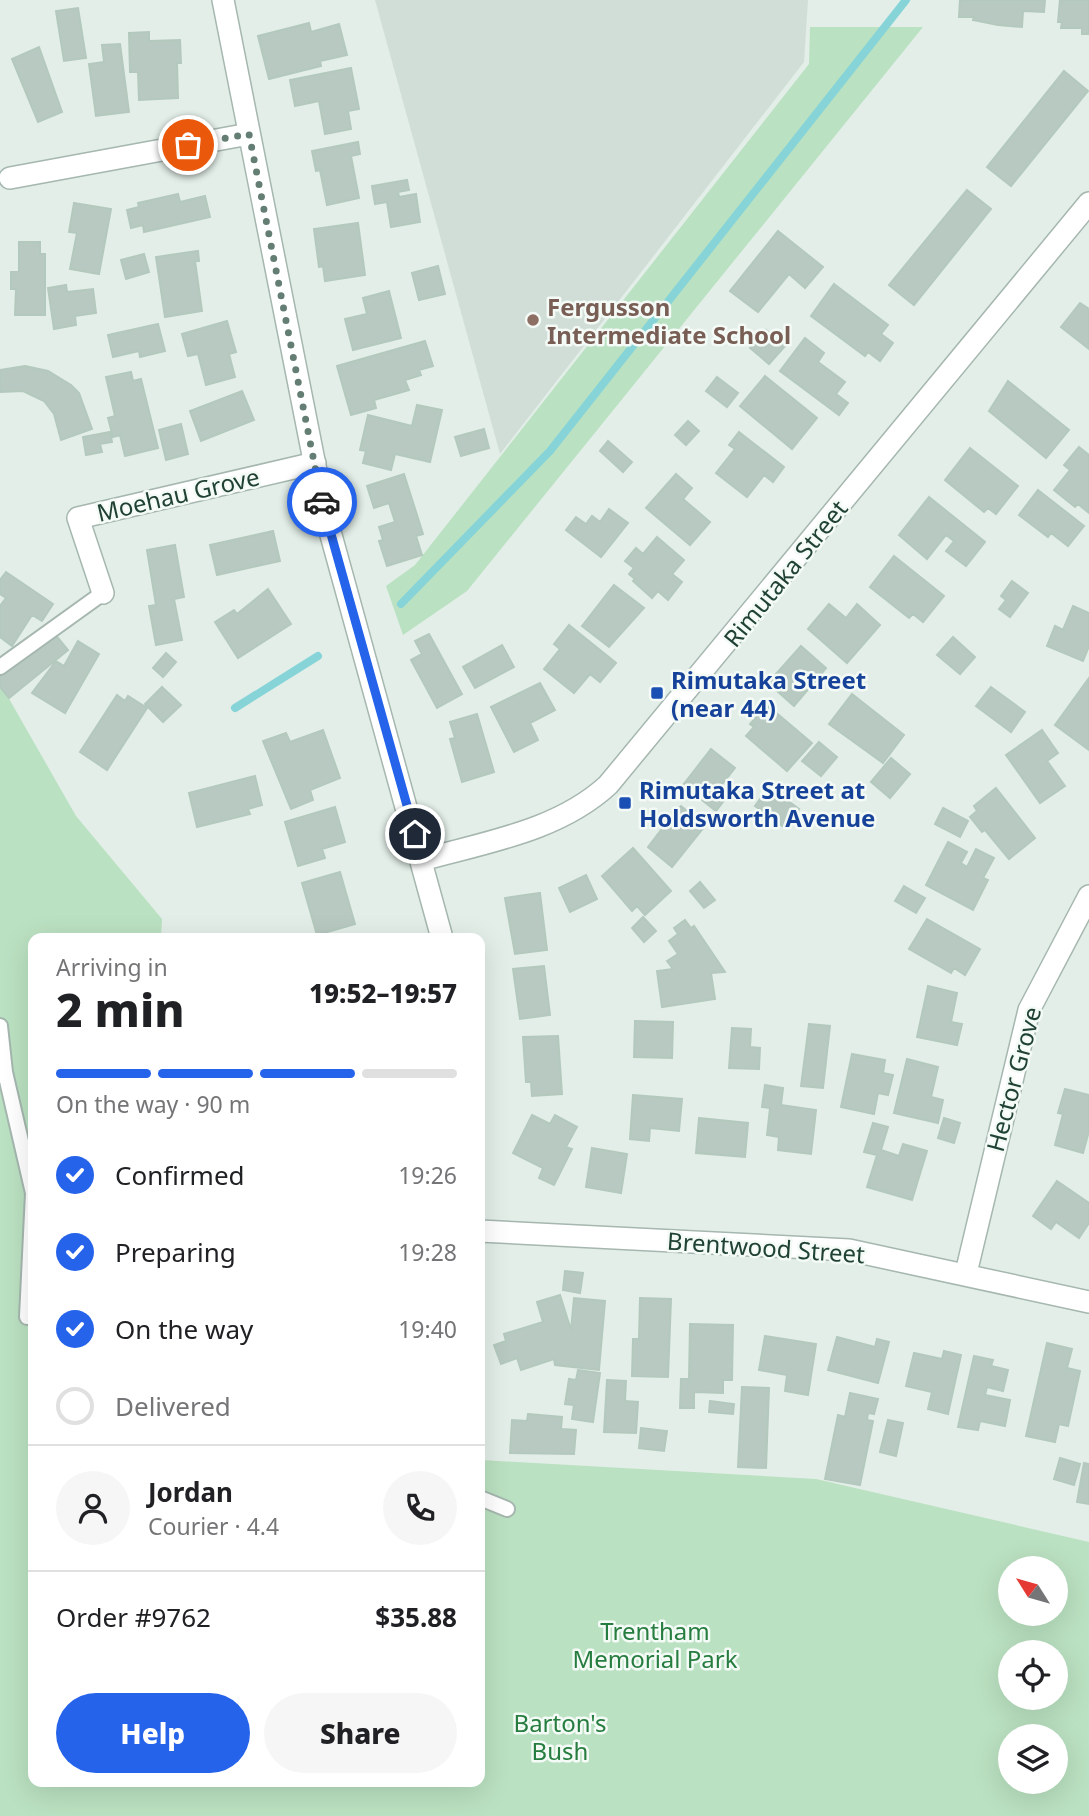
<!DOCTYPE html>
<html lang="en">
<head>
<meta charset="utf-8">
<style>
  body { margin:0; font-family:"Noto Sans",sans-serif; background:#f6f6f6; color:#202124; height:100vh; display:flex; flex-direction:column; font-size:26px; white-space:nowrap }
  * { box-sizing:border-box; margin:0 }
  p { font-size:23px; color:#757577 }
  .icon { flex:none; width:38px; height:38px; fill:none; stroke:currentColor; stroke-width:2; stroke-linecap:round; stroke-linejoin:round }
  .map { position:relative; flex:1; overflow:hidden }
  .drawer { position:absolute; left:28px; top:933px; width:457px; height:854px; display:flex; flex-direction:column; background:#fff; border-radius:14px; box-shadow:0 7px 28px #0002 }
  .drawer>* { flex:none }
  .needle { width:46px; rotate:307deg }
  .buttons { position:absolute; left:998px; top:1556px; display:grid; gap:14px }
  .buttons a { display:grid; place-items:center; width:70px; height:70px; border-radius:50%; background:#fff; box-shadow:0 7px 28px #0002; font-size:35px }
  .pin { position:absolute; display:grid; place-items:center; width:60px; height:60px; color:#fff; margin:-30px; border:4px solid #fff; border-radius:50%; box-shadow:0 2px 7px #0007 }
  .courier { position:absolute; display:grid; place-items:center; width:70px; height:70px; margin:-35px; border:5px solid #2563eb; border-radius:50%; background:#fff; color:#222; box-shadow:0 2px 9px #0007 }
  .overview em { font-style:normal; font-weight:800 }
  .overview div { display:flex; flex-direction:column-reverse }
  .overview { display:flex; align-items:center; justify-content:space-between; height:119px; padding:0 28px }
  h1 { font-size:46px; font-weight:800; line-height:52px }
  .bar { display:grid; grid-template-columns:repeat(4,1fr); gap:10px 7px; align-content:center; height:84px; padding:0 28px }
  .bar i { height:9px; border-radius:5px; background:#e0e0e0 }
  .bar .current { background:#2563eb }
  .bar p { grid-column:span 4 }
  .line { display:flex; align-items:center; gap:18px; padding:0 28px; border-top:2px solid #e0e0e0 }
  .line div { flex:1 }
  .round { display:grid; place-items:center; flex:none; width:74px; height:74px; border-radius:37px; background:#f6f6f6 }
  ol { padding:0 28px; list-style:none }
  li { display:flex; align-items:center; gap:21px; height:77px }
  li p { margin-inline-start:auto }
  li .icon { padding:7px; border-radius:50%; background:#2563eb; color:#fff; stroke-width:4 }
  li:last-child { color:#757577 }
  li i { width:38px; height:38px; border:4px solid #e0e0e0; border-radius:50% }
  .primary-button { display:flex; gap:14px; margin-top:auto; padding:14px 28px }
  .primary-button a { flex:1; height:80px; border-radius:42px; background:#2563eb; color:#fff; font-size:28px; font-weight:800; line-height:80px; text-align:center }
  .primary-button a+a { background:#f6f6f6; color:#202124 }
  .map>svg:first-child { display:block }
  .built { fill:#d1ded7 }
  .green { fill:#bae1c1; fill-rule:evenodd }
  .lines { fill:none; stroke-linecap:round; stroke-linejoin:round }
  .stream { stroke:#86d4d8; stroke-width:8 }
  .building { fill:#b8c9c1; stroke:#b4c9be; stroke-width:2 }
  .service-casing { stroke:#a5b7af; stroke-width:18 }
  .minor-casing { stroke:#a5b7af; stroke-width:24 }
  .service { stroke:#fff; stroke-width:14 }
  .minor { stroke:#fff; stroke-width:21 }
  .done { stroke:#647e74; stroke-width:7; stroke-dasharray:0 12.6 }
  .route { stroke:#2563eb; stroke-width:9 }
  .education-dot { fill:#8d6e63; stroke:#f4faf6; stroke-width:2.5 }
  .transit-dot { fill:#1a4fb4; stroke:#f4faf6; stroke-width:2.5 }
  .labels { text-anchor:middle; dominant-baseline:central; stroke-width:5; stroke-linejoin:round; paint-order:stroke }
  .education-label { font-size:24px; font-weight:bold; fill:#785e54; stroke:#f4faf6; text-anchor:start }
  .street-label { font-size:24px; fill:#204235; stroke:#f4faf6 }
  .transit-label { font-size:24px; font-weight:bold; fill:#164399; stroke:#f4faf6; text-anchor:start }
  .park-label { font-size:24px; fill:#267d3f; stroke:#f4faf6 }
</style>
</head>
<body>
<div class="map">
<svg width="1089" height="1816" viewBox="0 0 1089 1816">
  <rect width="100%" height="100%" fill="#e3eee8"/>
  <path class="built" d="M375,0H808L804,62L500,454Z"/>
  <path class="green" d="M810,27H923L467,591L403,635L386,586L415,565L809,64Z
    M0,683L76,816L162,919L161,938H33V1782H480L481,1460L816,1479L1089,1542V1816H0ZM1010,1568H1055V1614H1010ZM1010,1652H1055V1698H1010ZM1010,1736H1055V1782H1010Z"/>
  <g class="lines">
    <path class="stream" d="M401,604L550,451L906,0
      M235,708L318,656"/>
  </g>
  <path class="building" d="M960,0H1045L1044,12L1023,11L1022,27L998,25L973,20L974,17H959Z
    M1060,0H1089V34H1082V28H1061L1062,22H1058Z
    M78,8L86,58L64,61L56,11Z
    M309,23L311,32L339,24L347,55L320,61L321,66L269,79L258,36Z
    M149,32V41L180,40L181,63H177L178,98L139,100L138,72H130L129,33Z
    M120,44L129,112L96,116L89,64L104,62L102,45Z
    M39,47L62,112L38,122L12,59Z
    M351,68L359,109L348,111L351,129L325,134L319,101L295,106L290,80Z
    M1064,71L1088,91L1011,186L987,167Z
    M358,142L360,154L351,156L359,198L327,205L320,170L316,171L312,151Z
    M407,180L409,190L398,192L399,197L416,194L420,222L391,227L387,202L375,204L372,186Z
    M967,190L991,209L914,305L889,285Z
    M178,194L180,202L205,196L210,217L144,232L143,225L131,228L127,210L139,207L138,203Z
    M74,203L111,209L99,274L70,269L77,233L69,232Z
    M358,223L365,275L325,281L323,266L319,267L314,229Z
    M778,231L823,267L805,288L789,274L758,312L730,291Z
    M19,242H40V254H45V315H15L16,289H11V272H19Z
    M198,251L199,261H195L202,311L165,317L156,257Z
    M144,254L149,272L126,279L121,260Z
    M438,266L445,294L419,300L412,273Z
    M834,284L888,325L881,334L893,343L880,361L868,352L865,356L811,316Z
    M66,285L67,292L93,289L96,313L75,316L76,325L54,329L48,288Z
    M389,291L401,338L353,350L345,319L367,314L363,298Z
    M1080,303L1089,309V349L1061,327Z
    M227,321L236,352L229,354L235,377L206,385L198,354L188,356L182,334Z
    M158,324L165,351L140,357L139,351L113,357L108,335Z
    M766,330L785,346L769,364L750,348Z
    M805,338L824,353L818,362L845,382L836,394L848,403L839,415L780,371Z
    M425,341L433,366L419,370L421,375L405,380L409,390L374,400L376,408L351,415L337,366Z
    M25,366L48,371L71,385L79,393L92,429L61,440L54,414L44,401L23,391L0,392V370Z
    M131,372L133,381L141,379L158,448L125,456L120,435L113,437L108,418L115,416L106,377Z
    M765,376L817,418L792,449L740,406Z
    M717,377L738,393L727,407L706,391Z
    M1008,381L1069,430L1046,458L989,411Z
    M242,391L254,420L201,441L190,411Z
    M417,405L442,410L430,462L395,454L391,470L363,463L366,451L360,450L368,415L412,426Z
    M688,421L699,431L686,445L675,435Z
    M181,424L188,454L166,460L159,430Z
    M484,429L489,448L461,456L455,437Z
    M110,432L112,442L100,444L102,452L86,455L83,437Z
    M739,432L784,467L773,482L764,475L747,497L716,473L735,449L729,445Z
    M608,441L632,462L623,472L600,451Z
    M1079,447L1089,455V513L1078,504L1075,507L1054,490L1070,470L1064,465Z
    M970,448L1018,486L996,514L988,508L984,512L945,480Z
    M404,474L423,534L416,536L422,555L387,566L379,541L383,540L379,527L395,522L389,503L374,508L367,486Z
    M676,474L692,488L683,499L710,522L690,545L646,508Z
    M1038,490L1084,526L1068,546L1051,533L1048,537L1019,515Z
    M929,497L985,542L966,566L946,551L954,541L946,535L927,559L899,535Z
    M609,509L628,523L601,557L566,530L576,517L586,524L592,516L600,522Z
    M273,531L280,561L217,575L210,545Z
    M657,537L684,560L672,574L682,582L668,600L658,591L652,598L633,581L635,579L629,574L634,568L625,561L636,548L643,554Z
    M175,545L184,597L174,599L182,640L156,645L149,606L156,605L147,550Z
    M894,556L944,596L923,622L913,614L909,618L870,587Z
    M6,572L53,604L42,621L32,615L12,646L0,637V606L6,598L0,594V580Z
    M1012,581L1028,593L1010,617L999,609L1006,600L1001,596Z
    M614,585L644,608L609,647L582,626Z
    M268,589L291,624L238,658L215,622L234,610L237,614Z
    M829,604L846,618L857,604L880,625L847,663L808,629Z
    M1073,606L1089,613V646L1083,661L1047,646L1055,626L1063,630Z
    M569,625L616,663L600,682L590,674L574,693L544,669L560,649L554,644Z
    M54,633L68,650L9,698L0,687V677Z
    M429,634L462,694L437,708L411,660L422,654L415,641Z
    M953,637L975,657L960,674L937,655Z
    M78,641L99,654L65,713L32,693L56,661L64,666Z
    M502,645L514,667L475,688L463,667Z
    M801,646L826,668L794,706L768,683Z
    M166,653L176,662L163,677L153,668Z
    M1089,678V750L1055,725Z
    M540,683L555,710L530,723L538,740L514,752L491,707Z
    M162,687L181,705L163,722L145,704Z
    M991,687L1025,712L1011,732L976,706Z
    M852,694L904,735L883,763L829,724Z
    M117,695L125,701L128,696L147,708L107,770L80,752Z
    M767,705L812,743L787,771L746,736L754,727L750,724Z
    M477,714L494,772L462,782L450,739L455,738L450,722Z
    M323,730L340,778L310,790L313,800L291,809L263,741L286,733L290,742Z
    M1042,730L1058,753L1047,761L1065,786L1040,803L1006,755Z
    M819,742L837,757L821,776L802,761Z
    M711,749L735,768L720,787L729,794L716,811L683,785Z
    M891,758L910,774L890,798L871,782Z
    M255,776L262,805L248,809L250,814L197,827L189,793Z
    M769,787L799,809L785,828L755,806Z
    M996,788L1035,838L1009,859L985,830L982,832L970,817L977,811L974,806Z
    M681,806L705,826L672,867L648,847L664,826L662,824Z
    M335,807L345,842L322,849L325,858L298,866L285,822Z
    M943,808L968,821L960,837L935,824Z
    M948,842L967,852L961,863L967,867L976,849L994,858L983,878L988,880L973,910L926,885Z
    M633,848L671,891L645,915L637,906L632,911L602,876Z
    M340,872L355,924L317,935L302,883Z
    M586,875L597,899L570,912L559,888Z
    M700,882L715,900L704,908L690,891Z
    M904,886L925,898L916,913L895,901Z
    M540,893L547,950L515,954L505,898Z
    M643,917L656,931L644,942L632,928Z
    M927,919L980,949L965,975L954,968L951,973L909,949Z
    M685,920L691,928L694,926L725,972L711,973L715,999L662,1007L657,971L673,969L667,961L678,954L669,941L678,934L674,928Z
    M544,966L550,1015L520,1019L513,969Z
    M928,986L957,993L951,1022L962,1024L957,1045L917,1037Z
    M635,1021L673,1022L672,1058L634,1057Z
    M809,1024L830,1026L823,1088L801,1086Z
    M732,1028L751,1029L750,1047L760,1048L759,1069L729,1068Z
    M558,1036L562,1094L532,1096L531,1082H526L523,1037Z
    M852,1054L885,1060L883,1073L893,1075L888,1095L878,1093L874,1114L841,1107Z
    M907,1059L938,1067L931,1097L943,1100L938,1123L894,1113Z
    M765,1085L783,1088L781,1105L816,1110L811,1154L778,1150L779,1137L767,1135L770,1108L762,1107Z
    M1065,1089L1089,1095V1131L1083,1153L1055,1145L1063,1114L1058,1113Z
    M633,1095L682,1099L679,1131L650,1128L649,1141L630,1139Z
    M532,1115L550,1124L555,1115L577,1127L566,1147L572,1149L554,1185L539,1178L543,1168L513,1153Z
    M699,1118L748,1123L745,1157L696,1153Z
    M944,1118L960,1123L954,1143L938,1138Z
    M873,1123L888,1127L881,1150L899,1156L903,1144L927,1151L912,1200L867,1187L877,1155L864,1152Z
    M592,1148L627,1154L621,1193L586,1187Z
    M1057,1181L1089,1203V1223L1079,1238L1056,1222L1051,1229L1033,1216Z
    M565,1271L583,1273L580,1293L563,1290Z
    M560,1295L571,1330L574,1298L605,1301L599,1370L555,1365L554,1359L521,1370L517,1358L501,1364L494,1345L506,1341L504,1334L543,1322L537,1302Z
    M640,1298L671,1299L668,1377L632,1376L633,1339H639Z
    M690,1324L733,1325L732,1380H723V1393L694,1392V1408H680L681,1379H689Z
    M765,1336L816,1344L808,1395L785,1391L787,1375L759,1370Z
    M837,1337L875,1347L877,1339L889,1342L878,1383L828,1370Z
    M1047,1343L1072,1349L1067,1368L1080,1371L1068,1426L1059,1424L1055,1442L1026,1436Z
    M944,1351L961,1355L948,1414L928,1409L932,1392L906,1386L914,1353L942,1359Z
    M974,1356L993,1360L991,1366L1008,1370L1003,1391L987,1387L985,1395L1010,1400L1005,1426L980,1421L978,1430L958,1427Z
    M578,1370L600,1373L593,1422L572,1419L574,1405L565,1404L569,1379L576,1380Z
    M607,1380L626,1381L625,1401L638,1402L636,1433L604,1432Z
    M742,1387L769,1388L766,1468L738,1467Z
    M850,1393L878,1399L874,1414L868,1413L867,1420L873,1421L860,1485L825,1479L838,1415L845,1417Z
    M710,1401L734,1404L733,1414L709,1412Z
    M528,1414L562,1417L561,1429L576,1430L574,1454L510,1453L512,1420L527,1421Z
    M888,1420L903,1423L896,1456L880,1452Z
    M641,1428L667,1431L664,1451L639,1448Z
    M1060,1458L1080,1464L1074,1485L1054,1479Z
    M1084,1463L1089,1464V1504L1077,1502Z"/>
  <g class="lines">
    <g class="service-casing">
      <path id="service" d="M0,667L103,593
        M0,1026L5,1072L33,1193L27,1317
        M480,1498L507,1509"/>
    </g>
    <g class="minor-casing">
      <path id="minor" d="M223,0L323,506L442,938
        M10,178L249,134
        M103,593L78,518L315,463
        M422,860C486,842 558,831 608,785L1089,203
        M480,1231L849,1250L1089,1302
        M966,1273L1029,1010L1089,896"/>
    </g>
    <use href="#service" class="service"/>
    <use href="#minor" class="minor"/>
  </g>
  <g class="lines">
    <path class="done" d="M188,145L249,134L322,502"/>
    <path class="route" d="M322,502L415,834"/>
  </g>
  <circle class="education-dot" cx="533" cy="320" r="7"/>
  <g class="transit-dot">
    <rect x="650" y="686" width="14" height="14" rx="3.5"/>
    <rect x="618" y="796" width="14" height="14" rx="3.5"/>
  </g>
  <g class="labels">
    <g class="education-label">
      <text x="547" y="306">Fergusson<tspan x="547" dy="28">Intermediate School</tspan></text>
    </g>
    <g class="street-label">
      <text transform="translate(178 494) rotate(-13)">Moehau Grove</text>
      <text transform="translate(785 573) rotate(-51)">Rimutaka Street</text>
      <text transform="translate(1013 1079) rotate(-75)">Hector Grove</text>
      <text transform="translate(766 1247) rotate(4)">Brentwood Street</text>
    </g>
    <g class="transit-label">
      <text x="671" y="679">Rimutaka Street<tspan x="671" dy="28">(near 44)</tspan></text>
      <text x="639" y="789">Rimutaka Street at<tspan x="639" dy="28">Holdsworth Avenue</tspan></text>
    </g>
    <g class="park-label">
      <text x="655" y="1630">Trentham<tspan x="655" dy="28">Memorial Park</tspan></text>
      <text x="560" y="1722">Barton's<tspan x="560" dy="28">Bush</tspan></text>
    </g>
  </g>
</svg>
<div class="buttons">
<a><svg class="needle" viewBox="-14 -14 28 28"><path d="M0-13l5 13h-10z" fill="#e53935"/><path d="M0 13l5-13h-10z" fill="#757577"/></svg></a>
<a><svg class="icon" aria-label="locate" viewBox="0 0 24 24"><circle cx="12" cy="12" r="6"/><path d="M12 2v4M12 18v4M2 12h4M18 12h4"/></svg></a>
<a><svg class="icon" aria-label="layers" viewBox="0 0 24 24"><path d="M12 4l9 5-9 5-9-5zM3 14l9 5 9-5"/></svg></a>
</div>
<div class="pin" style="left:188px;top:145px;background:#ea580c"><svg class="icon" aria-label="bag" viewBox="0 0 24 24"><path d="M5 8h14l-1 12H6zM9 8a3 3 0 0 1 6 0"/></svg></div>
<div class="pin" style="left:415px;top:834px;background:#1f2937"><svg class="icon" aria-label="home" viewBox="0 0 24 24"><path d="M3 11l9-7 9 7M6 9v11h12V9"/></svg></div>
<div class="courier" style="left:322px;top:502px"><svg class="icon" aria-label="car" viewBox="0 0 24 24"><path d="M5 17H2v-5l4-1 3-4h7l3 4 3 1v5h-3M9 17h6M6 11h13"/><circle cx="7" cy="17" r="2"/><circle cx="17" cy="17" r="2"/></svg></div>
<section class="drawer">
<div class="overview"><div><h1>2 min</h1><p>Arriving in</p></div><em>19:52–19:57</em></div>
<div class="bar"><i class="current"></i><i class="current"></i><i class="current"></i><i></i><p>On the way · 90 m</p></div>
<ol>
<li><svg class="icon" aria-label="check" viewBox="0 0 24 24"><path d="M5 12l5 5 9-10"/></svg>Confirmed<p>19:26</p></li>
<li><svg class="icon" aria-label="check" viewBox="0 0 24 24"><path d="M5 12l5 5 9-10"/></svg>Preparing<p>19:28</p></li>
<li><svg class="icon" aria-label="check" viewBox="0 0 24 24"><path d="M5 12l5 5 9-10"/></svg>On the way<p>19:40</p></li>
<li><i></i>Delivered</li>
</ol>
<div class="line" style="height:126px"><a class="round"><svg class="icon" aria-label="person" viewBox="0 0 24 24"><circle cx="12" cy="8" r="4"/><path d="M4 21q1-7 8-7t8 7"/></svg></a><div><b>Jordan</b><p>Courier · 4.4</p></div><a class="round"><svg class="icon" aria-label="phone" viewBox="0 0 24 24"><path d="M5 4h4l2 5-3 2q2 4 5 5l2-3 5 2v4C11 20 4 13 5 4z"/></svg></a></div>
<div class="line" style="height:91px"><div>Order #9762</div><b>$35.88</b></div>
<div class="primary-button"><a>Help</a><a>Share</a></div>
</section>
</div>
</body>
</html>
